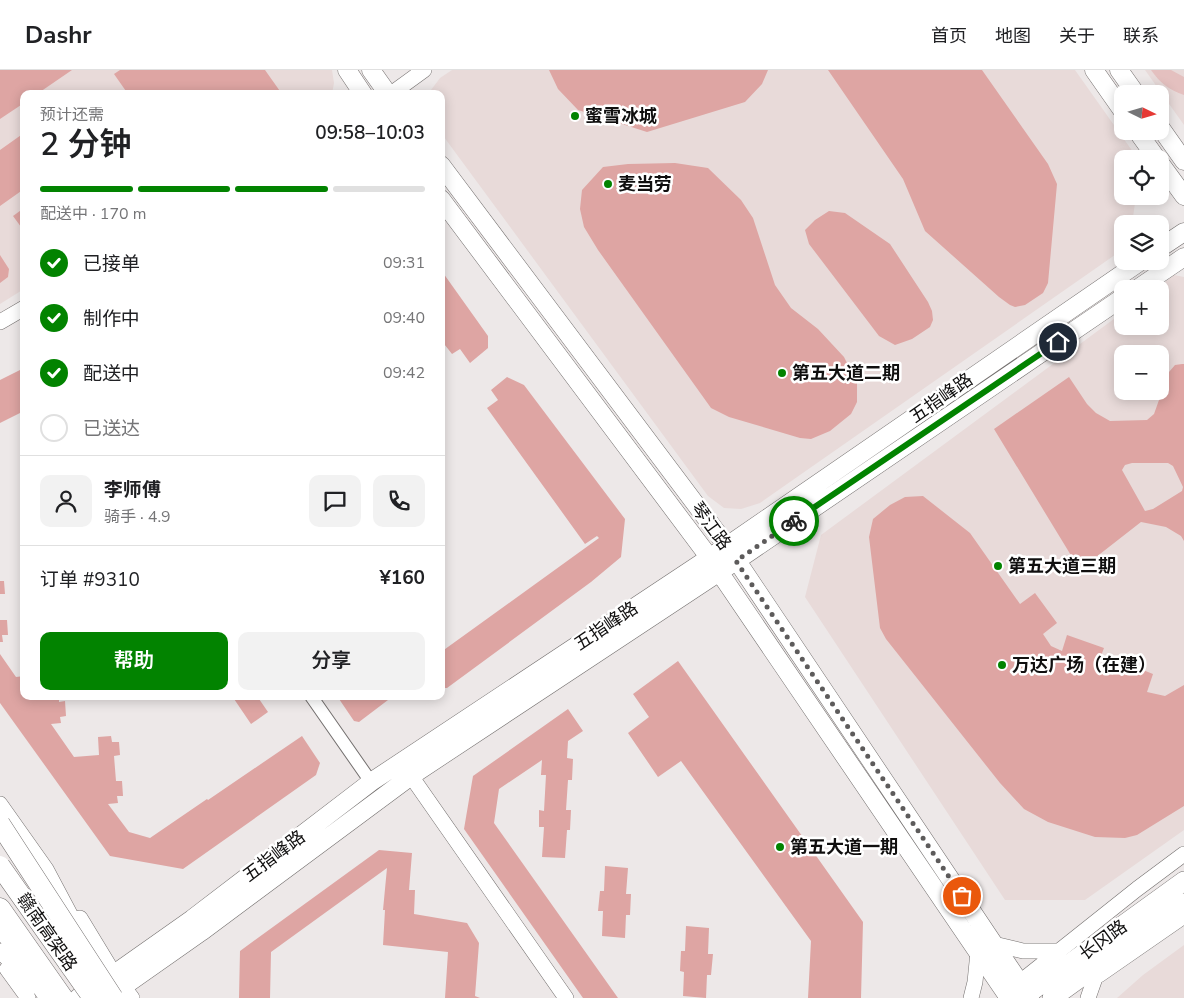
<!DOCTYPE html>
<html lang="zh">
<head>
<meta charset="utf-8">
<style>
  body { margin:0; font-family:"Nunito Sans","Noto Sans SC",sans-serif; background:#f2f2f2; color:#202124; height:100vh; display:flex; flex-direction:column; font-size:19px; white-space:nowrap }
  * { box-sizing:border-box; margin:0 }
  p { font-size:16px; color:#757577 }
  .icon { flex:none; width:28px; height:28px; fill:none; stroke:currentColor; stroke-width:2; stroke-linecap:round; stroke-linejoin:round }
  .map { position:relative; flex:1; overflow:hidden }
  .sheet { position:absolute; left:20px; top:20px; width:425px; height:610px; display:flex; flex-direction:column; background:#fff; border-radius:10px; box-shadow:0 2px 12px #0003 }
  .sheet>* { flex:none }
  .needle { width:32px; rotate:95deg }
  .controls { position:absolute; left:1114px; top:15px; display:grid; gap:10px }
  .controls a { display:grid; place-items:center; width:55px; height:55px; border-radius:10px; background:#fff; box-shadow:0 2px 12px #0003; font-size:25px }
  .pin { position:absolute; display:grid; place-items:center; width:42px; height:42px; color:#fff; margin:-21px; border:2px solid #fff; border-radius:50%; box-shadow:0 1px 5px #0007 }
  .courier { position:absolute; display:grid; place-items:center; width:50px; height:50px; margin:-25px; border:4px solid #028300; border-radius:50%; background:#fff; color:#222; box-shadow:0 1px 6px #0007 }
  .head em { font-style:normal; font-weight:600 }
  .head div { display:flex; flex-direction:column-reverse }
  .head { display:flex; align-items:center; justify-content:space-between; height:85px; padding:0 20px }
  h1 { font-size:32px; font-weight:600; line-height:38px }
  .bar { display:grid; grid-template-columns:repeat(4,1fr); gap:8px 5px; align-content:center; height:60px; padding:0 20px }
  .bar i { height:6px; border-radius:4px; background:#e0e0e0 }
  .bar .selected { background:#028300 }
  .bar p { grid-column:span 4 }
  .line { display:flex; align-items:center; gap:12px; padding:0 20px; border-top:1px solid #e0e0e0 }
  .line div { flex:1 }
  .round { display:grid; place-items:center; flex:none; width:52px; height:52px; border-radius:10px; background:#f2f2f2 }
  ol { padding:0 20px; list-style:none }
  li { display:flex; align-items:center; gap:15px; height:55px }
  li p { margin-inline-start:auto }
  li .icon { padding:5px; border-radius:50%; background:#028300; color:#fff; stroke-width:4 }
  li:last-child { color:#757577 }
  li i { width:28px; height:28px; border:2px solid #e0e0e0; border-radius:50% }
  .button { display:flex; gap:10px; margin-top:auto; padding:10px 20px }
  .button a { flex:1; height:58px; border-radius:10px; background:#028300; color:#fff; font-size:20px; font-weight:600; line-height:58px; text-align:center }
  .button a+a { background:#f2f2f2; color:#202124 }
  header { display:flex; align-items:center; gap:30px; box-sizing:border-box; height:70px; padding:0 25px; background:#fff; border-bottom:1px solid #e0e0e0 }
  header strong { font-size:24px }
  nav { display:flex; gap:28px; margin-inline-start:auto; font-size:18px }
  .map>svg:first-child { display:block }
  .built { fill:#e8dad9; fill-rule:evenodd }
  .green { fill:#e4c0bf }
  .building { fill:#dea5a3; fill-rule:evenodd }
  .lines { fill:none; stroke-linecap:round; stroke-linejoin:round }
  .minor-casing { stroke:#74706f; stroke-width:14 }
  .tertiary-casing { stroke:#74706f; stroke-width:16 }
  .secondary-casing { stroke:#74706f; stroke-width:19 }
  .primary-casing { stroke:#74706f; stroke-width:20 }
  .trunk-casing { stroke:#74706f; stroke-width:21 }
  .minor { stroke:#fff; stroke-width:12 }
  .tertiary { stroke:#fff; stroke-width:15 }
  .secondary { stroke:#fff; stroke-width:18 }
  .primary { stroke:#fff; stroke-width:19 }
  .trunk { stroke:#fff; stroke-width:20 }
  .trunk-bridge-casing { stroke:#74706f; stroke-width:21; stroke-linecap:butt }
  .trunk-bridge { stroke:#fff; stroke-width:20 }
  .done { stroke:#5d5b5b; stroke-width:5; stroke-dasharray:0 9 }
  .route { stroke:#028300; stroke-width:6 }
  .poi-dot { fill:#028300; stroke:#fff; stroke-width:2 }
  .labels { text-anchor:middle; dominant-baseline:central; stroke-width:5; stroke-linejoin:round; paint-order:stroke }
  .poi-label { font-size:18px; font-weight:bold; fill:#100f0f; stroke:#fff; text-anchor:start }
  .street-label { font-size:18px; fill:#100f0f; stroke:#fff }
</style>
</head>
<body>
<header>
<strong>Dashr</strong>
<nav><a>首页</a><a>地图</a><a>关于</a><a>联系</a></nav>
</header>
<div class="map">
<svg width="1184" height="928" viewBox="0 0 1184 928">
  <rect width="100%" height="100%" fill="#ede8e8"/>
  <path class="built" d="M0,0H332L334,13L332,24H24V219L0,234Z
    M452,0H1075L1138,89H1122V126H1136L1132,154H1122V180L760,433L741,439L724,438L708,426L441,63V24H428L440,8Z
    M1145,0H1184V55Z
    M1174,205L1184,207V760L1085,830H1005L805,527L821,465L1122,243V256H1160V219H1156ZM1122,284H1160V321H1122Z
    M1184,875V928H1117L1143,905Z"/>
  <path class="green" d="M1151,0H1171L1184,7V25C1169,20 1160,13 1151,0Z"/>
  <path class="building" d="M0,0H72L37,24H24V33L0,49Z
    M120,0H265L282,24H128L114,4Z
    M549,0H768L762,14L745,32L647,62L578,40L558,19Z
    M828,0H982L1048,94L1057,114L1048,213L1043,223L1025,235L1015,237L1010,235L999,227L925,161L903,109Z
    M24,63V119L0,136V80Z
    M675,93L708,98L741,130L753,148L775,215L791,238L818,259L844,287L857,313V332L851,344L830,361L811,369L800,368L729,347L711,338L598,180L584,157L580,139L582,120L603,97L628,94Z
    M24,138V161L13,146Z
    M829,141L845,143L890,174L928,232L932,241L933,250L930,257L912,269L895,275L879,266L809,174L805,160L815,150Z
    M0,185L9,199L8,207L0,213Z
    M441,200L488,266V278L470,293L460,279L452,284L441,270Z
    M1182,294H1184V471L1181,466L1166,457L1141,452L1091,491L1081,492L1072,487L994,359L1069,307L1087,334L1096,343L1110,351L1147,350L1154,344L1169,302L1175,295ZM1132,393H1168L1173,396L1183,417L1182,421L1153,439L1145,441L1122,400L1125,395Z
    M24,298V341L0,353V310Z
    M507,307L524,315L625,449L621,487L591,512L447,618H441V582L599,468L597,466L585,474L487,338L498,330L491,320Z
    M923,426L970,463L1020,534L1035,523L1057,553L1043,564L1051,576L1062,581L1067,565L1104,578L1096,599L1113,605L1118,590L1153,604L1147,622L1165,626L1184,615V736L1137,765L1125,768L1095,767L1048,752L1024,739L1000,713L886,569L880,558L869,467L873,449L890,435L905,427Z
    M0,511H4L5,524H0Z
    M0,550H7L8,565H2L3,572H0Z
    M0,584L16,607L24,606V626H59V632L65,631L66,646L60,647L61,653L51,654L74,687L99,685L98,667L111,666L112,672H119L120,685L114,686L116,711H122L123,726H117L118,733L108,734L129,762L150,768L207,729L208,730L302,666L320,693L316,705L183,799L110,786L0,633Z
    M678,591L863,852L861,928H808L811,871L681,691L658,707L628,663L649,647L633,624Z
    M232,626H257L268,642L251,654Z
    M337,626H389L388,630L359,652L354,651Z
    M568,639L583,661L568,671L567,688L573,689L572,710H568L566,740H571L570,760H567L565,788L542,787L544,757H539V740L544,741L546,705H541L542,690L499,719L494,753L618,928H583L464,759L473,706Z
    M379,780L412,783L409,820H415L414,844L467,853L479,873L475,926L480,928H445L448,882L383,875L385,840H383L387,798L271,882L270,928H239L240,881Z
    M605,796L628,798L626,824H631L630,845H626L625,868L602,866L603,841H598L600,821H604Z
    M686,856L709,858L708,884H713L711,905H707L706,928L683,926L684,902L680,901L681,881H685Z"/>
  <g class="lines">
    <g class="minor-casing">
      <path id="minor" d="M311,626L371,712"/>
    </g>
    <g class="tertiary-casing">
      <path id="tertiary" d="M391,24L424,0
        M0,252L24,238
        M411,706L566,928
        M0,734L46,799L80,863
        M80,848L114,904L132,928
        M994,874L1023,881H1060
        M0,881L34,916
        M7,899L28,928
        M1099,905L1184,846
        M1010,920L1137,819L1184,784
        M971,928L975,912L978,882
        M1088,928L1095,908"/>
    </g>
    <g class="secondary-casing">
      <path id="secondary" d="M347,0L363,24
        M371,0L388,24
        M1094,0L1122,40
        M1119,0L1136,24
        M1160,57L1184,91
        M1137,61L1157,89
        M1160,93L1184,126
        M441,95L727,476L1030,928
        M441,129L709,487L1009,928
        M1160,178L1184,162
        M1137,219L1184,187
        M78,928L114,904L192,849L371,712L727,476L1141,191
        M107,928L201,862L411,706L736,491L1122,228"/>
    </g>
    <g class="primary-casing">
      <path id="primary" d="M3,859L49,928
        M1022,928L1184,811
        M1052,928L1184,833"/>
    </g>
    <g class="trunk-casing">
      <path id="trunk" d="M0,838L63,928"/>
    </g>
    <use href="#minor" class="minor"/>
    <use href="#tertiary" class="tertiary"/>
    <use href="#secondary" class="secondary"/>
    <use href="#primary" class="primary"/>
    <use href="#trunk" class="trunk"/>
    <g class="trunk-bridge-casing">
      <path id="trunk-bridge" d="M0,754L113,928
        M0,796L93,928"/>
    </g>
    <use href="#trunk-bridge" class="trunk-bridge"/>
  </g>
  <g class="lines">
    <path class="done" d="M794,451L736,491L962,826"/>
    <path class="route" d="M794,451L1058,272"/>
  </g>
  <g class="poi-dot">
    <circle cx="575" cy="46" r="5"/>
    <circle cx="608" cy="114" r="5"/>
    <circle cx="782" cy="303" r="5"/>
    <circle cx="998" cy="496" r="5"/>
    <circle cx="1002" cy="595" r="5"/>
    <circle cx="780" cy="777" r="5"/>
  </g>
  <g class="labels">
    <g class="poi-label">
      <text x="585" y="46">蜜雪冰城</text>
      <text x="618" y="114">麦当劳</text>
      <text x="792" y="303">第五大道二期</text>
      <text x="1008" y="496">第五大道三期</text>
      <text x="1012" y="595">万达广场（在建）</text>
      <text x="790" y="777">第五大道一期</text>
    </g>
    <g class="street-label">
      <text transform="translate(941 328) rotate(-35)">五指峰路</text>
      <text transform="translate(711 456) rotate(54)">琴江路</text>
      <text transform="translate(606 556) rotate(-34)">五指峰路</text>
      <text transform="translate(274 786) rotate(-37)">五指峰路</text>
      <text transform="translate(47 862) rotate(55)">赣南高架路</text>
      <text transform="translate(1103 870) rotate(-36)">长冈路</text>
    </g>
  </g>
</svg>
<div class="controls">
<a><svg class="needle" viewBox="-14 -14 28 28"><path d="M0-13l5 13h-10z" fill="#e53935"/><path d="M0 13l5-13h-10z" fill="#757577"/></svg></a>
<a><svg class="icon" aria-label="locate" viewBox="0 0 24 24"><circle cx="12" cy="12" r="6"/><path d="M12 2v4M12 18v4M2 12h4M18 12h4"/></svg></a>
<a><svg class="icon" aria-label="layers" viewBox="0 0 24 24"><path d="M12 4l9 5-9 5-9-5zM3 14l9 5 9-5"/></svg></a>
<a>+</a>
<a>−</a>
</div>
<div class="pin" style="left:962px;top:826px;background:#ea580c"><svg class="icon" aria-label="bag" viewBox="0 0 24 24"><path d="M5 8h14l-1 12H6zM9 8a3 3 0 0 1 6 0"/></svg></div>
<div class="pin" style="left:1058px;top:272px;background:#1f2937"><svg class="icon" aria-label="home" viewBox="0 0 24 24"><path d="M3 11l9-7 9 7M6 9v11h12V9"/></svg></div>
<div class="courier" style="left:794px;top:451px"><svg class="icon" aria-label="bike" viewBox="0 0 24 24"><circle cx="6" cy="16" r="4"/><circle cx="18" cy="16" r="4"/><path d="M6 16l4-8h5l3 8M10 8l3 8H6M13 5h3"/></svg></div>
<section class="sheet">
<div class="head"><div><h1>2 分钟</h1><p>预计还需</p></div><em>09:58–10:03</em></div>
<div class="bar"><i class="selected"></i><i class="selected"></i><i class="selected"></i><i></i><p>配送中 · 170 m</p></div>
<ol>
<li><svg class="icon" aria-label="check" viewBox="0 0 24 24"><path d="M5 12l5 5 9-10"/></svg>已接单<p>09:31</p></li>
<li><svg class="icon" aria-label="check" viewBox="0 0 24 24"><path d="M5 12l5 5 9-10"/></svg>制作中<p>09:40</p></li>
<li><svg class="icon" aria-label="check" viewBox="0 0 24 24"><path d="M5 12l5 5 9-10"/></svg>配送中<p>09:42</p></li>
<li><i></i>已送达</li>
</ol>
<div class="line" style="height:90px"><a class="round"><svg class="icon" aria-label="person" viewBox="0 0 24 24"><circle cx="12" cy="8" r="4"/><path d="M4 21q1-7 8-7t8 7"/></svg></a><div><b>李师傅</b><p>骑手 · 4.9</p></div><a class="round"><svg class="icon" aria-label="chat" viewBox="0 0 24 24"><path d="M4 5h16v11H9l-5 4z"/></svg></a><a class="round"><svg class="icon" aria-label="phone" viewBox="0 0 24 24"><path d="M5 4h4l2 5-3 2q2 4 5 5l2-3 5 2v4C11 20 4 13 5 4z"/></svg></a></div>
<div class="line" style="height:65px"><div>订单 #9310</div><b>¥160</b></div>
<div class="button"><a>帮助</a><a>分享</a></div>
</section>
</div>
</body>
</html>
